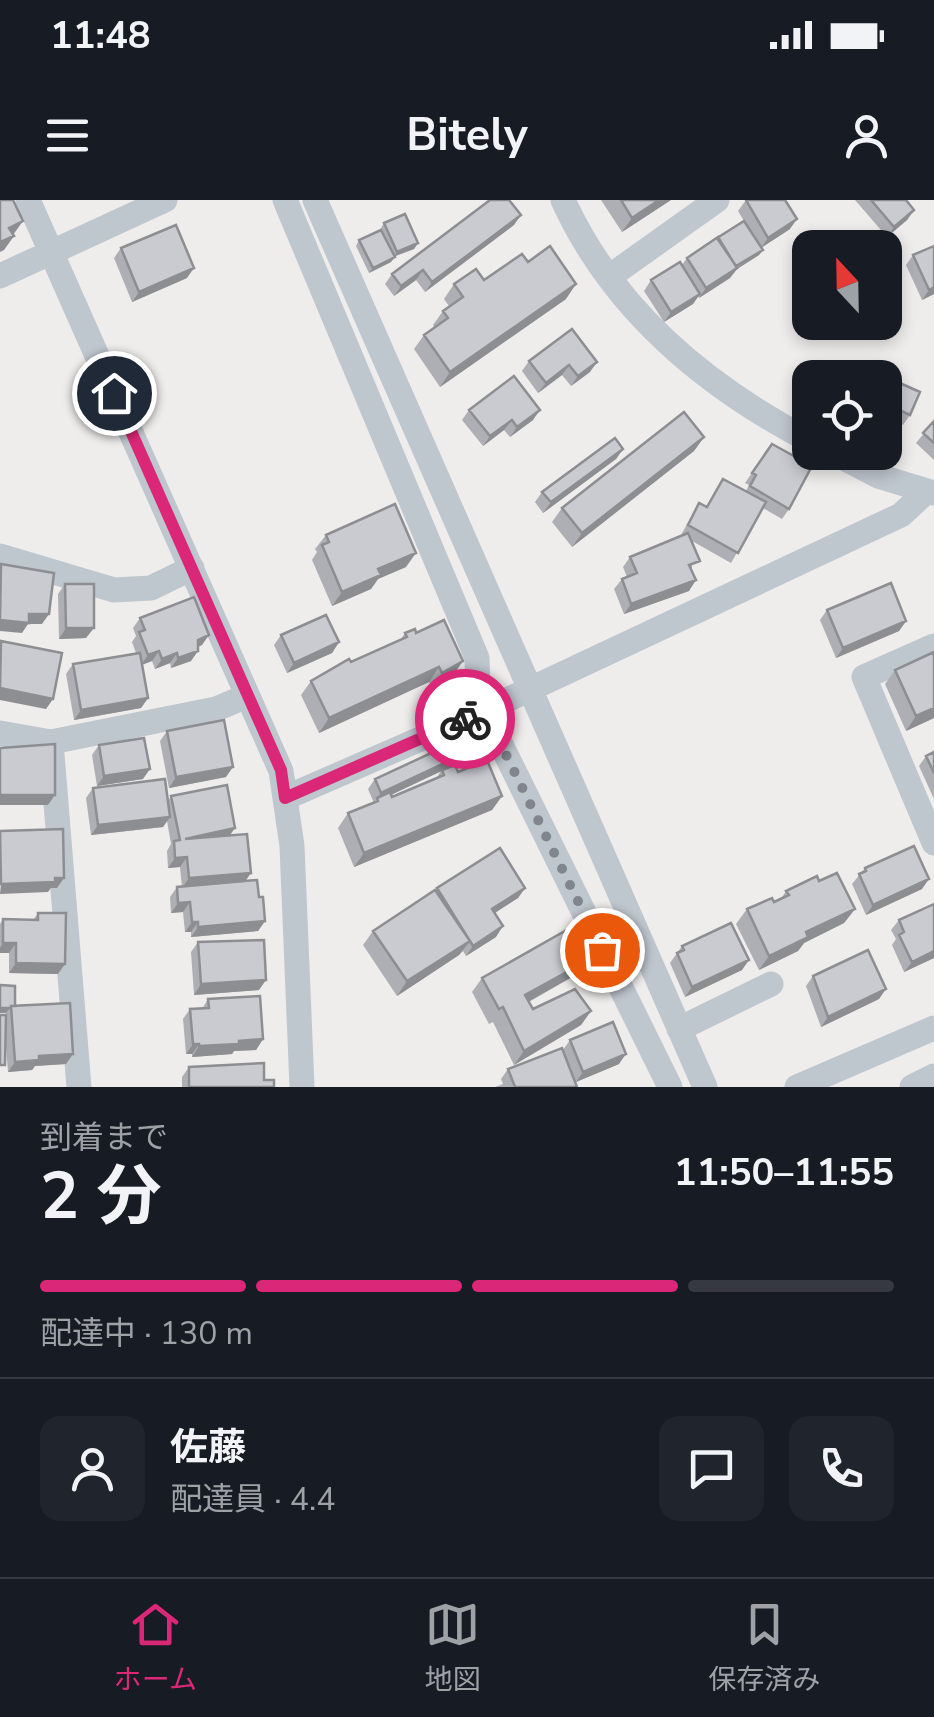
<!DOCTYPE html>
<html lang="ja">
<head>
<meta charset="utf-8">
<style>
  body { margin:0; font-family:"Nunito Sans","Noto Sans JP",sans-serif; background:#20242c; color:#f1f3f6; height:100vh; display:flex; flex-direction:column; font-size:38px; white-space:nowrap }
  * { box-sizing:border-box; margin:0 }
  p { font-size:32px; color:#9ea1a6 }
  .icon { flex:none; width:55px; height:55px; fill:none; stroke:currentColor; stroke-width:2; stroke-linecap:round; stroke-linejoin:round }
  .map { position:relative; height:887px; overflow:hidden }
  .sheet { display:flex; flex-direction:column; background:#171b24; flex:1 }
  .sheet>* { flex:none }
  .needle { width:65px; rotate:338deg }
  .tools { position:absolute; left:792px; top:30px; display:grid; gap:20px }
  .tools a { display:grid; place-items:center; width:110px; height:110px; border-radius:20px; background:#171b24; box-shadow:0 5px 15px #0003; font-size:50px }
  .pin { position:absolute; display:grid; place-items:center; width:85px; height:85px; color:#fff; margin:-42px; border:5px solid #fff; border-radius:50%; box-shadow:0 2px 10px #0007 }
  .courier { position:absolute; display:grid; place-items:center; width:100px; height:100px; margin:-50px; border:8px solid #db2777; border-radius:50%; background:#fff; color:#222; box-shadow:0 2px 12px #0007 }
  .summary em { font-style:normal; font-weight:700 }
  .summary div { display:flex; flex-direction:column-reverse }
  .summary { display:flex; align-items:center; justify-content:space-between; height:170px; padding:0 40px }
  h1 { font-size:65px; font-weight:700; line-height:75px }
  .bar { display:grid; grid-template-columns:repeat(4,1fr); gap:15px 10px; align-content:center; height:120px; padding:0 40px }
  .bar i { height:12px; border-radius:8px; background:#363941 }
  .bar .on { background:#db2777 }
  .bar p { grid-column:span 4 }
  .line { display:flex; align-items:center; gap:25px; padding:0 40px; border-top:2px solid #363941 }
  .line div { flex:1 }
  .round { display:grid; place-items:center; flex:none; width:105px; height:105px; border-radius:20px; background:#20242c }
  .status { display:flex; justify-content:space-between; align-items:center; height:70px; padding:0 50px; background:#171b24; direction:ltr }
  .status svg { height:28px; fill:currentColor }
  header { display:flex; justify-content:space-between; align-items:center; height:130px; padding:0 40px; background:#171b24; font-size:45px; font-weight:700 }
  .dock { display:flex; justify-content:space-around; align-items:center; height:140px; border-top:2px solid #363941; background:#171b24; font-size:28px; color:#9ea1a6 }
  .dock a { display:grid; justify-items:center; gap:5px }
  .dock .on { color:#db2777 }
  .map>svg:first-child { display:block }
  .lines { fill:none; stroke-linecap:round; stroke-linejoin:round }
  .street { stroke:#bec6ce; stroke-width:25 }
  .wall { fill:#aeafb4; fill-rule:evenodd }
  .shaded-wall { fill:#8d8e92 }
  .building { fill:#cacbd1; stroke:#8d8e92; stroke-width:2.5 }
  .done { stroke:#81868c; stroke-width:10; stroke-dasharray:0 18 }
  .route { stroke:#db2777; stroke-width:12 }
</style>
</head>
<body>
<div class="status"><b>11:48</b><svg viewBox="0 0 49 12"><path d="M0 12V9h3v3zM5 12V6h3v6zM10 12V3h3v9zM15 12V0h3v12zM26 1h20v11H26zM47 4h2v5h-2z"/></svg></div>
<header><svg class="icon" aria-label="menu" viewBox="0 0 24 24"><path d="M4 6h16M4 12h16M4 18h16"/></svg>Bitely<svg class="icon" aria-label="person" viewBox="0 0 24 24"><circle cx="12" cy="8" r="4"/><path d="M4 21q1-7 8-7t8 7"/></svg></header>
<div class="map">
<svg width="934" height="887" viewBox="0 0 934 887">
  <rect width="100%" height="100%" fill="#efecec"/>
  <g class="lines">
    <path class="street" d="M28,0L281,571L292,646L302,887
      M285,0L477,458L478,489L484,510L670,887
      M315,0L705,887
      M563,0C613,110 705,186 810,241
      M0,76L165,0
      M609,77L717,0
      M832,252L878,276L934,293
      M0,356L114,390L151,388L192,368
      M934,446L864,477L934,643
      M0,533L51,542L216,509L247,496
      M51,542L79,887
      M285,598L473,516L901,315L927,291
      M679,829L771,784
      M797,887L934,828
      M912,887L934,876"/>
  </g>
  <path class="wall" d="M601,0H671L622,32Z
    M746,0L790,29L761,48L763,50L759,55L737,69L730,78L699,98L698,96L693,104L664,122L644,91L651,80L682,65L687,58L744,21L738,11Z
    M855,0H906L914,10L907,20L887,37Z
    M384,23L418,43L414,49L394,56L391,62L369,73L356,46L359,40L383,33L381,28Z
    M514,25L425,92L416,80L394,96L385,84L392,74Z
    M121,48L187,78L132,102L114,58Z
    M913,55L934,94L922,100L906,65Z
    M528,62L566,99L440,187L414,149L424,135L434,127L433,125L443,111L449,106L444,99L454,84L484,80Z
    M572,129L590,172L571,186L562,175L538,193L522,171L529,161Z
    M866,168L920,192L910,215L903,225L890,219L885,226V178H859Z
    M469,210L533,220L510,237L504,230L483,246L462,220Z
    M934,221V260L916,243Z
    M704,237L694,251L572,347L552,322L562,308Z
    M772,244L789,309L782,319L763,308L731,363L692,341V371L689,391L624,414L614,389L622,379L627,377L623,367L630,357L682,336L681,335L699,303L706,307L723,279L746,291L749,285L745,283Z
    M623,249L616,259L543,313L535,302L542,292Z
    M326,335L406,367L378,379L371,389L332,406L312,360L317,352L315,349Z
    M65,384L86,438L59,439L58,394Z
    M827,410L906,421L899,431L836,458L820,420Z
    M140,418L202,445L198,447L191,461L171,468L170,463L155,469L152,461L142,465L148,498L141,508L74,520L66,474L73,464L136,453L132,442L136,436L133,428Z
    M405,433H416L463,461L453,475L432,487L429,482L319,533L301,495L311,481L401,439Z
    M281,435L339,442L332,453L287,473L274,445Z
    M895,470L934,518L906,531L885,484Z
    M167,531L226,577L169,588L160,541Z
    M487,543L480,553L455,565L458,572L502,596L492,610L354,667L338,628L348,613L374,603L368,589L375,579ZM441,571L436,579L392,597L391,595Z
    M99,545L143,579L97,586L92,555Z
    M934,552V599L919,566L926,556Z
    M93,588L168,601L171,596L230,635L245,681L259,697L265,721L258,731L191,737V732H185L183,712L171,713L170,697L177,687H182L180,667L168,668L167,651L171,644L167,621L163,627L91,635L86,598Z
    M865,668L922,689L866,715L852,684Z
    M819,681L855,709L844,723L804,743L798,751L759,770L736,724L747,709L774,702L781,699L786,691Z
    M437,688H525L518,698L495,713L496,737L466,756L463,751L459,755L397,796L363,745L373,731Z
    M934,704V758L904,772L892,745L896,739L891,730L899,720Z
    M38,713L58,774L9,773V753H0V724L3,719L33,720Z
    M198,742L259,790L194,795L191,752Z
    M682,746L742,770L685,797L670,763Z
    M813,776L879,799L821,827L806,786Z
    M572,777L529,802L533,809L591,811L581,825L514,865L493,822L489,824L472,792L482,778Z
    M208,799L263,839L256,850L234,851L232,854L192,857V854H186L183,819L190,809H202Z
    M15,806L66,864L35,866L32,870L8,872L5,834L1,870L6,813H0Z
    M570,840L619,864L576,882L563,850Z
    M189,867L264,880L274,887H182V877Z
    M508,869L577,887H495L503,884L501,879Z"/>
  <path class="shaded-wall" d="M659,0H671L622,32L632,18Z
    M914,10L907,20L887,37L894,27Z
    M521,15L514,25L425,92L432,82Z
    M797,19L790,29L761,48L768,38Z
    M23,21L13,35L9,28Z
    M14,36L4,50L0,52V42Z
    M418,43L414,49L393,57L397,52Z
    M763,50L759,55L737,69L730,78L699,98L706,88Z
    M395,57L391,62L369,73L373,68Z
    M194,68L187,78L132,102L139,92Z
    M423,70L416,80L394,96L401,86Z
    M576,84L566,99L440,187L450,172Z
    M934,87V94L922,100L929,90Z
    M700,94L693,104L664,122L671,112Z
    M597,162L590,172L571,186L578,176Z
    M569,165L562,175L538,193L546,183Z
    M540,210L533,220L510,237L517,227Z
    M512,220L504,230L483,246L490,236Z
    M704,237L694,251L572,347L582,333Z
    M623,249L616,259L543,313L551,302Z
    M416,353L406,367L378,379L371,389L332,406L342,392L378,369Z
    M696,380L689,391L624,414L631,404Z
    M29,414H49L42,424H28L22,433L0,431V420Z
    M906,421L899,431L836,458L843,448Z
    M66,428H94L86,438L59,439Z
    M209,435L202,445L191,450L198,440Z
    M339,442L332,453L287,473L294,463Z
    M159,451L152,461L141,465L148,455Z
    M198,451L191,461L171,468L178,458Z
    M177,453L170,463L155,469L162,459Z
    M463,461L453,475L432,487L442,473Z
    M439,467L429,482L319,533L329,518Z
    M0,488L53,499L46,509L0,500Z
    M148,498L141,508L74,520L81,510Z
    M934,508V518L906,531L916,516Z
    M487,543L480,553L378,601L377,598L381,593Z
    M233,567L226,577L169,588L176,577Z
    M150,569L143,579L97,586L104,576Z
    M0,595H55L48,605H0Z
    M502,596L492,610L354,667L364,653Z
    M170,617L163,627L91,635L98,625Z
    M235,628L228,638L185,639Z
    M187,657L180,667L168,668L175,658Z
    M251,673L244,683L182,688L189,678Z
    M64,678L57,688H51L48,692L0,694L1,684Z
    M929,679L922,689L866,715L873,705Z
    M525,688L518,698L485,719L492,709Z
    M190,702L183,712L171,713L178,703Z
    M855,709L844,723L804,743L798,751L759,770L769,756L806,732Z
    M265,721L258,731L191,737L198,727Z
    M192,722H198L191,732H185Z
    M503,726L496,737L466,756L473,746Z
    M470,741L459,755L397,796L407,781Z
    M3,743H16L9,753H0V748Z
    M934,751V758L904,772L912,762Z
    M749,760L742,770L685,797L692,787Z
    M16,763L65,764L58,774L9,773Z
    M583,763L572,777L515,809L525,795Z
    M266,780L259,790L194,795L201,784Z
    M886,789L879,799L821,827L828,817Z
    M0,808H10L6,813H0Z
    M591,811L581,825L514,865L524,851Z
    M263,839L256,850L234,851L232,854L192,857L199,846L239,841Z
    M193,844H199L192,854H186Z
    M73,854L66,864L35,866L32,870L8,872L15,862L39,856Z
    M626,854L619,864L576,882L583,872Z"/>
  <path class="building" d="M0,0H13L23,21L9,28L14,36L0,42Z
    M490,0H509L521,15L432,82L423,70L401,86L392,74Z
    M621,0H659L632,18Z
    M746,0H785L797,19L768,38Z
    M871,0H906L914,10L894,27Z
    M405,14L418,43L397,52L384,23Z
    M744,21L763,50L736,66L717,38Z
    M176,25L194,68L139,92L121,48Z
    M381,30L395,57L373,68L359,40Z
    M718,37L737,68L706,88L687,58Z
    M550,46L576,84L450,172L424,135L448,118L443,111L463,97L454,84L476,69L484,80L522,54L528,62Z
    M934,46V87L929,90L913,55Z
    M680,62L700,94L671,112L651,80Z
    M572,129L597,162L578,176L569,165L546,183L529,161Z
    M866,168L920,192L910,215L895,208L889,219L885,217V178H862Z
    M514,176L540,210L517,227L512,220L490,236L469,210Z
    M684,212L704,237L582,333L562,308Z
    M934,221V243L923,233Z
    M615,238L623,249L551,302L542,292Z
    M772,244L812,266L789,309L750,286L756,275L752,273Z
    M723,279L766,302L738,353L688,325L699,303L707,307Z
    M395,304L416,353L378,369L381,375L342,392L322,345L329,342L326,335Z
    M688,333L700,361L689,365L696,380L631,404L622,379L637,373L630,357Z
    M1,364L54,373L49,414H29V423L0,420Z
    M891,383L906,421L843,448L827,410Z
    M65,384H94V428H66Z
    M194,397L209,435L198,440V451L178,458L177,453L162,459L159,451L148,455L139,432L145,430L140,418Z
    M326,415L339,442L294,463L281,435Z
    M444,420L463,461L442,473L439,467L329,518L311,481L349,459L351,462L407,437L405,433L415,429L416,433Z
    M1,441L62,453L53,499L0,488Z
    M934,452V508L916,516L895,470Z
    M140,453L148,498L81,510L73,464Z
    M224,520L233,567L176,577L167,531Z
    M481,530L487,543L381,593L375,579Z
    M144,538L150,569L104,576L99,545Z
    M55,544V595H0V548Z
    M934,552V573L926,556Z
    M487,560L502,596L364,653L348,613L378,601L377,598L390,592L392,597L444,575L442,570L455,565L458,572Z
    M165,579L170,617L98,625L93,588Z
    M227,585L235,628L185,639L247,634L251,673L189,678L187,657L175,658L174,641L180,640L171,596Z
    M63,629L64,678H55V682L1,684L0,631Z
    M914,646L929,679L873,705L859,674L866,671L865,668Z
    M500,648L525,688L492,709L503,726L473,746L437,688Z
    M837,673L855,709L806,732L808,737L769,756L747,709L772,698L774,702L789,695L786,691L817,676L819,681Z
    M257,680L259,697H263L265,721L198,727V722H192L190,702L178,703L177,687Z
    M435,690L470,741L407,781L373,731Z
    M934,704V751L912,762L899,735L904,732L899,720Z
    M38,713H66L65,764L16,763V743H3V719L38,720Z
    M731,723L749,760L692,787L677,753L684,750L682,746Z
    M565,731L583,763L525,795L533,809L575,789L591,811L524,851L503,807L499,809L482,778Z
    M264,740L266,780L201,784L198,742Z
    M868,750L886,789L828,817L813,776Z
    M0,785L15,786V806H11V808H0Z
    M260,796L263,839L239,841V844L199,846V844H193L190,809L209,808L208,799Z
    M70,803L73,854L39,856V860L15,862L11,806Z
    M0,815H6L5,865H0Z
    M613,822L626,854L583,872L570,840Z
    M562,848L577,887H515L508,869Z
    M264,863V880H274V887H189V867Z"/>
  <g class="lines">
    <path class="done" d="M465,519L484,510L602,750"/>
    <path class="route" d="M114,193L281,570L285,598L465,519"/>
  </g>
</svg>
<div class="tools">
<a><svg class="needle" viewBox="-14 -14 28 28"><path d="M0-13l5 13h-10z" fill="#e53935"/><path d="M0 13l5-13h-10z" fill="#9ea1a6"/></svg></a>
<a><svg class="icon" aria-label="locate" viewBox="0 0 24 24"><circle cx="12" cy="12" r="6"/><path d="M12 2v4M12 18v4M2 12h4M18 12h4"/></svg></a>
</div>
<div class="pin" style="left:602px;top:750px;background:#ea580c"><svg class="icon" aria-label="bag" viewBox="0 0 24 24"><path d="M5 8h14l-1 12H6zM9 8a3 3 0 0 1 6 0"/></svg></div>
<div class="pin" style="left:114px;top:193px;background:#1f2937"><svg class="icon" aria-label="home" viewBox="0 0 24 24"><path d="M3 11l9-7 9 7M6 9v11h12V9"/></svg></div>
<div class="courier" style="left:465px;top:519px"><svg class="icon" aria-label="bike" viewBox="0 0 24 24"><circle cx="6" cy="16" r="4"/><circle cx="18" cy="16" r="4"/><path d="M6 16l4-8h5l3 8M10 8l3 8H6M13 5h3"/></svg></div>
</div>
<section class="sheet">
<div class="summary"><div><h1>2 分</h1><p>到着まで</p></div><em>11:50–11:55</em></div>
<div class="bar"><i class="on"></i><i class="on"></i><i class="on"></i><i></i><p>配達中 · 130 m</p></div>
<div class="line" style="height:180px"><a class="round"><svg class="icon" aria-label="person" viewBox="0 0 24 24"><circle cx="12" cy="8" r="4"/><path d="M4 21q1-7 8-7t8 7"/></svg></a><div><b>佐藤</b><p>配達員 · 4.4</p></div><a class="round"><svg class="icon" aria-label="chat" viewBox="0 0 24 24"><path d="M4 5h16v11H9l-5 4z"/></svg></a><a class="round"><svg class="icon" aria-label="phone" viewBox="0 0 24 24"><path d="M5 4h4l2 5-3 2q2 4 5 5l2-3 5 2v4C11 20 4 13 5 4z"/></svg></a></div>
</section>
<nav class="dock">
<a class="on"><svg class="icon" aria-label="home" viewBox="0 0 24 24"><path d="M3 11l9-7 9 7M6 9v11h12V9"/></svg>ホーム</a>
<a><svg class="icon" aria-label="map" viewBox="0 0 24 24"><path d="M3 6l6-2 6 2 6-2v14l-6 2-6-2-6 2zM9 4v14M15 6v14"/></svg>地図</a>
<a><svg class="icon" aria-label="saved" viewBox="0 0 24 24"><path d="M7 4h10v16l-5-4-5 4z"/></svg>保存済み</a>
</nav>
</body>
</html>
